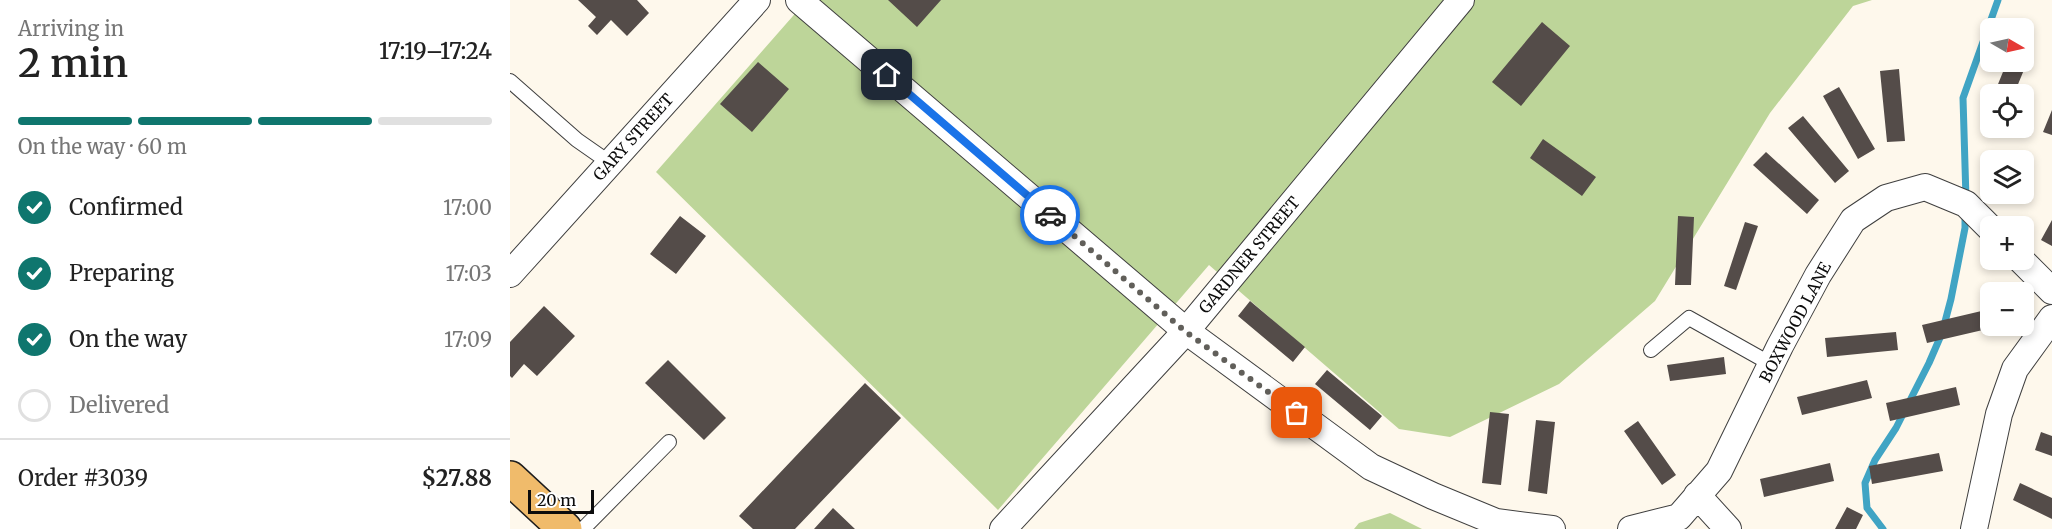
<!DOCTYPE html>
<html lang="en">
<head>
<meta charset="utf-8">
<style>
  body { margin:0; font-family:Merriweather,serif; background:#f6f6f6; color:#222; height:100vh; display:flex; flex-direction:column; font-size:22px; white-space:nowrap }
  * { box-sizing:border-box; margin:0 }
  p { font-size:20px; color:#767676 }
  .icon { flex:none; width:33px; height:33px; fill:none; stroke:currentColor; stroke-width:2; stroke-linecap:round; stroke-linejoin:round }
  .map { position:relative; flex:1; overflow:hidden }
  .panel { display:flex; flex-direction:column; background:#fff; width:510px }
  .panel>* { flex:none }
  .needle { width:39px; rotate:99deg }
  .controls { position:absolute; left:1470px; top:18px; display:grid; gap:12px }
  .controls a { display:grid; place-items:center; width:54px; height:54px; border-radius:9px; background:#fff; box-shadow:0 3px 9px #0003; font-size:30px }
  .scale { position:absolute; left:18px; bottom:15px; width:66px; box-sizing:border-box; padding-left:6px; border:3px solid #0c0c0c; border-top:0; font-size:16px; line-height:21px; white-space:nowrap; color:#0c0c0c; -webkit-text-stroke:4px #fff; paint-order:stroke }
  .pin { position:absolute; display:grid; place-items:center; width:51px; height:51px; color:#fff; margin:-26px; border-radius:12px; box-shadow:0 3px 9px #0006 }
  .courier { position:absolute; display:grid; place-items:center; width:60px; height:60px; margin:-30px; border:4px solid #1a73e8; border-radius:50%; background:#fff; color:#222; box-shadow:0 2px 8px #0007 }
  .summary em { font-style:normal; font-weight:600 }
  .summary div { display:flex; flex-direction:column-reverse }
  .summary { display:flex; align-items:center; justify-content:space-between; height:102px; padding:0 18px }
  h1 { font-size:39px; font-weight:600; line-height:45px }
  .bar { display:grid; grid-template-columns:repeat(4,1fr); gap:9px 6px; align-content:center; height:72px; padding:0 18px }
  .bar i { height:8px; border-radius:4px; background:#e0e0e0 }
  .bar .on { background:#0f766e }
  .bar p { grid-column:span 4 }
  .line { display:flex; align-items:center; gap:15px; padding:0 18px; border-top:2px solid #e0e0e0 }
  .line div { flex:1 }
  ol { padding:0 18px; list-style:none }
  li { display:flex; align-items:center; gap:18px; height:66px }
  li p { margin-inline-start:auto }
  li .icon { padding:6px; border-radius:50%; background:#0f766e; color:#fff; stroke-width:4 }
  li:last-child { color:#767676 }
  li i { width:33px; height:33px; border:3px solid #e0e0e0; border-radius:50% }
  main { display:flex; flex:1; min-height:0 }
  .map>svg:first-child { display:block }
  .forest { fill:#bdd599 }
  .lines { fill:none; stroke-linecap:round; stroke-linejoin:round }
  .stream { stroke:#40a4c4; stroke-width:7 }
  .building { fill:#544c49 }
  .lane-casing { stroke:#3f3f3f; stroke-width:16 }
  .street-casing { stroke:#3f3f3f; stroke-width:28 }
  .primary-casing { stroke:#1d1d1d; stroke-width:36 }
  .lane { stroke:#fff; stroke-width:14 }
  .street { stroke:#fff; stroke-width:26 }
  .primary { stroke:#f0bb6b; stroke-width:33 }
  .done { stroke:#615f5a; stroke-width:6; stroke-dasharray:0 10.8 }
  .route { stroke:#1a73e8; stroke-width:8 }
  .labels { text-anchor:middle; dominant-baseline:central; stroke-width:6; stroke-linejoin:round; paint-order:stroke }
  .street-label { font-size:16px; fill:#0c0c0c; stroke:#fff }
</style>
</head>
<body>
<main>
<section class="panel">
<div class="summary"><div><h1>2 min</h1><p>Arriving in</p></div><em>17:19–17:24</em></div>
<div class="bar"><i class="on"></i><i class="on"></i><i class="on"></i><i></i><p>On the way · 60 m</p></div>
<ol>
<li><svg class="icon" aria-label="check" viewBox="0 0 24 24"><path d="M5 12l5 5 9-10"/></svg>Confirmed<p>17:00</p></li>
<li><svg class="icon" aria-label="check" viewBox="0 0 24 24"><path d="M5 12l5 5 9-10"/></svg>Preparing<p>17:03</p></li>
<li><svg class="icon" aria-label="check" viewBox="0 0 24 24"><path d="M5 12l5 5 9-10"/></svg>On the way<p>17:09</p></li>
<li><i></i>Delivered</li>
</ol>
<div class="line" style="height:78px"><div>Order #3039</div><b>$27.88</b></div>
</section>
<div class="map">
<svg width="1542" height="529" viewBox="0 0 1542 529">
  <rect width="100%" height="100%" fill="#fef8ec"/>
  <path class="forest" d="M297,0H1362L1343,6L1260,113L1145,301L1049,384L940,437L889,429L699,265L488,510L146,172Z
    M880,513L912,529H844L849,523Z"/>
  <g class="lines">
    <path class="stream" d="M1456,199L1453,98L1488,0
      M1373,529L1357,508L1355,483L1365,460L1386,428L1419,363L1432,333L1441,299L1455,228V213"/>
  </g>
  <path class="building" d="M68,0H127L139,13L117,36L101,20L87,35L78,26L86,17Z
    M378,0H431L407,27Z
    M1032,22L1060,46L1011,106L982,82Z
    M1514,44L1523,48L1504,94H1484L1497,62H1514Z
    M248,62L279,89L242,132L210,104Z
    M1389,69L1395,141L1377,142L1370,71Z
    M1329,87L1365,149L1348,159L1313,96Z
    M1542,110V135L1533,132Z
    M1293,116L1339,171L1325,183L1278,128Z
    M1033,139L1086,177L1072,196L1020,158Z
    M1256,152L1309,200L1297,214L1243,165Z
    M170,216L196,236L166,274L140,254Z
    M1168,216L1184,217L1181,285H1165Z
    M1542,220V246L1531,240Z
    M1235,222L1248,226L1226,290L1214,286Z
    M740,301L795,347L783,362L728,316Z
    M34,306L65,336L27,376L14,364L2,378L0,376V342Z
    M1480,309V326H1490L1417,343L1412,325Z
    M1386,332L1388,350L1317,357L1315,338Z
    M1214,357L1216,374L1160,381L1157,365Z
    M158,360L216,418L194,440L135,383Z
    M817,370L872,416L860,430L805,384Z
    M1357,380L1362,398L1292,415L1287,397Z
    M355,383L391,418L285,529H243L229,516Z
    M1446,387L1450,405L1380,421L1376,403Z
    M980,412L999,414L991,485L972,483Z
    M1026,420L1045,422L1037,494L1018,491Z
    M1128,421L1166,475L1152,485L1114,431Z
    M1531,432L1542,436V456L1525,450Z
    M1429,453L1433,471L1362,484L1359,466Z
    M1320,463L1324,481L1254,497L1250,479Z
    M1510,483L1542,498V519L1503,500Z
    M1337,507L1353,515L1346,529H1325Z
    M323,508L345,529H304Z"/>
  <g class="lines">
    <g class="lane-casing">
      <path id="lane" d="M0,81L67,140L100,163
        M1141,350L1179,318L1261,364
        M73,529L159,442"/>
    </g>
    <g class="street-casing">
      <path id="street" d="M289,0L676,331L861,467L923,496L986,522L1042,529
        M1511,260L1542,291
        M0,274L247,0
        M1187,495L1218,529
        M493,529L676,331L951,0
        M1121,529L1169,517L1209,471L1270,346L1308,275L1343,220L1376,198L1415,187L1456,204L1480,228
        M1464,529L1489,414L1505,369L1542,318"/>
    </g>
    <g class="primary-casing">
      <path id="primary" d="M0,478L55,529"/>
    </g>
    <use href="#lane" class="lane"/>
    <use href="#street" class="street"/>
    <use href="#primary" class="primary"/>
  </g>
  <g class="lines">
    <path class="done" d="M540,215L676,332L787,413"/>
    <path class="route" d="M377,75L540,215"/>
  </g>
  <g class="labels">
    <g class="street-label">
      <text transform="translate(123 137) rotate(-48)">GARY STREET</text>
      <text transform="translate(739 255) rotate(-50)">GARDNER STREET</text>
      <text transform="translate(1285 322) rotate(-62)">BOXWOOD LANE</text>
    </g>
  </g>
</svg>
<div class="controls">
<a><svg class="needle" viewBox="-14 -14 28 28"><path d="M0-13l5 13h-10z" fill="#e53935"/><path d="M0 13l5-13h-10z" fill="#767676"/></svg></a>
<a><svg class="icon" aria-label="locate" viewBox="0 0 24 24"><circle cx="12" cy="12" r="6"/><path d="M12 2v4M12 18v4M2 12h4M18 12h4"/></svg></a>
<a><svg class="icon" aria-label="layers" viewBox="0 0 24 24"><path d="M12 4l9 5-9 5-9-5zM3 14l9 5 9-5"/></svg></a>
<a>+</a>
<a>−</a>
</div>
<div class="scale">20 m</div>
<div class="pin" style="left:787px;top:413px;background:#ea580c"><svg class="icon" aria-label="bag" viewBox="0 0 24 24"><path d="M5 8h14l-1 12H6zM9 8a3 3 0 0 1 6 0"/></svg></div>
<div class="pin" style="left:377px;top:75px;background:#1f2937"><svg class="icon" aria-label="home" viewBox="0 0 24 24"><path d="M3 11l9-7 9 7M6 9v11h12V9"/></svg></div>
<div class="courier" style="left:540px;top:215px"><svg class="icon" aria-label="car" viewBox="0 0 24 24"><path d="M5 17H2v-5l4-1 3-4h7l3 4 3 1v5h-3M9 17h6M6 11h13"/><circle cx="7" cy="17" r="2"/><circle cx="17" cy="17" r="2"/></svg></div>
</div>
</main>
</body>
</html>
